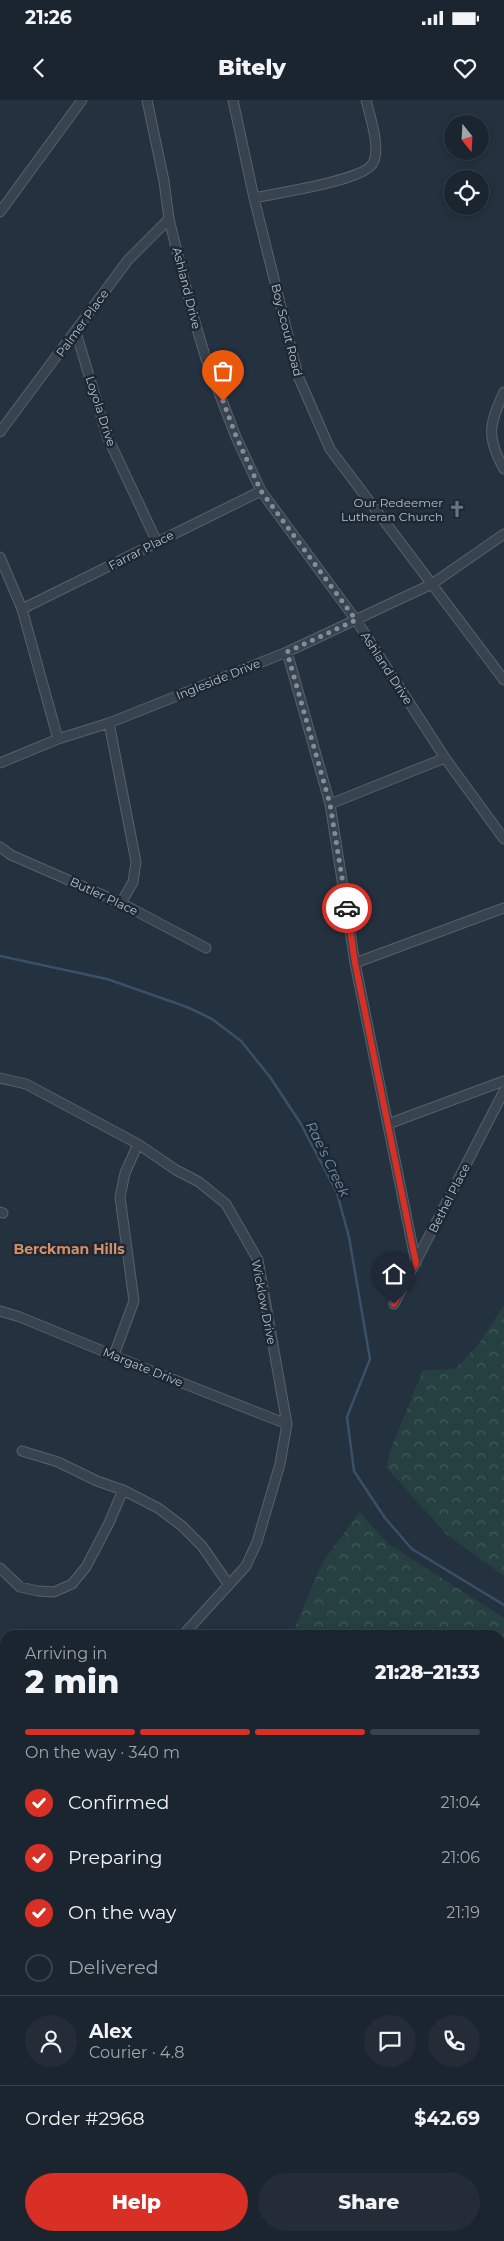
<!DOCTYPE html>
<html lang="en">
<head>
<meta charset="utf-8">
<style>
  body { margin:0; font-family:Montserrat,sans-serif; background:#242d37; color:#f1f3f6; height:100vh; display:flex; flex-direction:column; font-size:19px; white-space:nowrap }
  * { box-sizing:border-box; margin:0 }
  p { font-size:16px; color:#a0a5aa }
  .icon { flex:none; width:28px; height:28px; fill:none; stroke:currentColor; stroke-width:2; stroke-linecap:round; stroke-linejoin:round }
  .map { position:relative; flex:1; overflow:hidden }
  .drawer { position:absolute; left:0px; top:1530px; width:505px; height:611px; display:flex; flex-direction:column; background:#1b252f; border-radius:15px 15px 0 0; box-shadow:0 2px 8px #0003,0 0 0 1px #39424b }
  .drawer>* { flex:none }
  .needle { width:32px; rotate:162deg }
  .tools { position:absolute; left:444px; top:15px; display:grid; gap:10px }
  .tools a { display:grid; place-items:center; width:45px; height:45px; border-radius:50%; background:#1b252f; box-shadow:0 2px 8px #0003,0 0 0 1px #39424b; font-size:25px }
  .pin { position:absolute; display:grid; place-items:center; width:42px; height:42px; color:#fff; margin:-51px -21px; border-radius:50% 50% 50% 0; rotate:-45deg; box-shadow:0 0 5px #0007 }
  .pin .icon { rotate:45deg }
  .courier { position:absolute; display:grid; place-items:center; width:50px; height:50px; margin:-25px; border:4px solid #d93025; border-radius:50%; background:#fff; color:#222; box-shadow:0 1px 6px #0007 }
  .summary em { font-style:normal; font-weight:800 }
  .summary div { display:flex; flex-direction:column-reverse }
  .summary { display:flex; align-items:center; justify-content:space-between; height:85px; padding:0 25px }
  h1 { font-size:32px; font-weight:800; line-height:38px }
  .bar { display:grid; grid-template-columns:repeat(4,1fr); gap:8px 5px; align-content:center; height:60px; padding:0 25px }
  .bar i { height:6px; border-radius:4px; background:#39424b }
  .bar .on { background:#d93025 }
  .bar p { grid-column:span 4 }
  .line { display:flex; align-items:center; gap:12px; padding:0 25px; border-top:1px solid #39424b }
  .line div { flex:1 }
  .round { display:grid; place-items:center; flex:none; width:52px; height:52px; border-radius:26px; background:#242d37 }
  ol { padding:0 25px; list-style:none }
  li { display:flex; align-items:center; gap:15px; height:55px }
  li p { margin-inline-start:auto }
  li .icon { padding:5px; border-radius:50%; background:#d93025; color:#fff; stroke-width:4 }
  li:last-child { color:#a0a5aa }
  li i { width:28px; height:28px; border:2px solid #39424b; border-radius:50% }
  .primary-button { display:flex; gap:10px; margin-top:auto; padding:10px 25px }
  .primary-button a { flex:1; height:58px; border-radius:30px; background:#d93025; color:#fff; font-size:20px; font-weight:800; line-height:58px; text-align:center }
  .primary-button a+a { background:#242d37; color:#f1f3f6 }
  .status { display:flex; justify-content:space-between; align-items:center; height:35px; padding:0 25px; background:#1b252f; direction:ltr }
  .status svg { height:14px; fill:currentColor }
  header { display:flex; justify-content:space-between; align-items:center; height:65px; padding:0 25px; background:#1b252f; font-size:22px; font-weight:800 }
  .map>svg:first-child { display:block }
  .forest { fill:url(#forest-crowns) }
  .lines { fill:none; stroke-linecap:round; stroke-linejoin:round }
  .stream { stroke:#395068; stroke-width:2.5 }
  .minor-casing { stroke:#56616d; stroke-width:11 }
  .major-casing { stroke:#424c58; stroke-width:14 }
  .minor { stroke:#38434f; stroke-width:9 }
  .major { stroke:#56626f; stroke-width:11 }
  .done { stroke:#828d99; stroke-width:5; stroke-dasharray:0 9 }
  .route { stroke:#d93025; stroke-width:6 }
  .labels { text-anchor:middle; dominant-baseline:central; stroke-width:5; stroke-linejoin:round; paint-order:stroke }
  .street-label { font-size:12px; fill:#b5beca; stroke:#1d2834 }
  .poi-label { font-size:12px; fill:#b5beca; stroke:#1d2834; text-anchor:end }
  .water-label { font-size:14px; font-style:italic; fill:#7491ad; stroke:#1d2834 }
  .neighbourhood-label { font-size:14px; font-weight:bold; fill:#d68e63; stroke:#1d2834 }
</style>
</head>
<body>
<div class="status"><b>21:26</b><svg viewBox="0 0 49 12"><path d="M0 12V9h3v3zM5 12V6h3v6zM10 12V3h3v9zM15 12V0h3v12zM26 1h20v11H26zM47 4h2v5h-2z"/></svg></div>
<header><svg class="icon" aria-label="back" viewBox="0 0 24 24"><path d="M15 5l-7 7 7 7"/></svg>Bitely<svg class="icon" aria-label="heart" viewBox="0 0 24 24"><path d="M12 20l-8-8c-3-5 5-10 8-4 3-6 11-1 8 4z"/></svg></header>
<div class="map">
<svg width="504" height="2141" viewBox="0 0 504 2141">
  <defs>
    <pattern id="forest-crowns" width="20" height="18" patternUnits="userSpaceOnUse" patternTransform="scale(1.25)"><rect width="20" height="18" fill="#263f40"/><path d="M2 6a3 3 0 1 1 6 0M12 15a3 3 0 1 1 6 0" fill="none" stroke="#43595a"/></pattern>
  </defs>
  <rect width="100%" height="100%" fill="#24313f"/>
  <path class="forest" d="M504,1205V1476L446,1434L386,1367L391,1348L423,1270L455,1269L478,1245Z
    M360,1412L387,1443L504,1518V1752L500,1747V1535H295L296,1525L323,1461Z
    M333,2136H378L377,2141H335Z"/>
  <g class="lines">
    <path class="stream" d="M0,856L107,879L187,907L212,919L241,941L270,977L301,1024L337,1093L349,1137L370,1259L347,1317L354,1371L385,1418L412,1449L504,1505"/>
    <g class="minor-casing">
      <path id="minor" d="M147,0L164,81L169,119L192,212L206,259L236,337L261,391L356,520L445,658L504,739
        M233,0L254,98L298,276L330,349L504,580
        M254,98C276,93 364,81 373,63C381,49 370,16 366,0
        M0,112L82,0
        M76,232L107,336L157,442
        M504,292C489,324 486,337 504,369
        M0,332L128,160L169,119
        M0,457L22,509L58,639
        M22,509L261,391
        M287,552L330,704L355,863L416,1163
        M109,623L136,762L133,782L121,803
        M0,663L58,639L109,623L287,552L432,484L504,434
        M330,704L445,658
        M0,747L11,755L121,803L206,848
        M355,863L504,808
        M0,978L26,984L138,1044L176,1070L199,1082L226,1104L258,1160L287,1324L280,1364L257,1442L246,1466L183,1535
        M388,1024L504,981
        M0,1112L3,1113
        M394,1204L504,991
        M0,1211L20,1217L144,1268L287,1324
        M114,1255L134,1201L120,1097L125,1073L138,1044
        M22,1351L58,1362L97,1381L123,1390L158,1408L182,1426L202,1446L229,1485
        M0,1468L20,1487L38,1491L54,1492L72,1484L86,1467L109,1423L123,1390
        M500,1822L502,1867L500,1880
        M500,1992L504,1998
        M449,2136L478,2141"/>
    </g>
    <g class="major-casing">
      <path id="major" d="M0,1749L5,1754
        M202,2141L203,2136"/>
    </g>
    <use href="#minor" class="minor"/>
    <use href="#major" class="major"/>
  </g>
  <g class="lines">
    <path class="done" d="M223,301L236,336L261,391L356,520L287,552L330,704L347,808"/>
    <path class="route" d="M347,808L355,863L416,1163L394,1204"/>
  </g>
  <defs>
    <g id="church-bare" transform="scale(1.35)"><path d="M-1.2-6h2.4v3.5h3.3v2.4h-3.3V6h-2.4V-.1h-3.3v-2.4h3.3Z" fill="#6b7280" stroke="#1d2834" stroke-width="2.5" paint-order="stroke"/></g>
  </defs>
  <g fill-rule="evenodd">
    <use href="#church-bare" x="457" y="409"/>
  </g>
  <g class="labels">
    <g class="street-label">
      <text transform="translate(187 188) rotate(76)">Ashland Drive</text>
      <text transform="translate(82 223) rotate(-54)">Palmer Place</text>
      <text transform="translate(287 230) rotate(76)">Boy Scout Road</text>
      <text transform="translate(101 311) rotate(72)">Loyola Drive</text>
      <text transform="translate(141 450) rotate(-27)">Farrar Place</text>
      <text transform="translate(387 568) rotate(57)">Ashland Drive</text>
      <text transform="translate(218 579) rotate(-22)">Ingleside Drive</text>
      <text transform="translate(104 796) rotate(25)">Butler Place</text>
      <text transform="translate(449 1098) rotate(-63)">Bethel Place</text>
      <text transform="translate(264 1202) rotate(79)">Wicklow Drive</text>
      <text transform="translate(143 1267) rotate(22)">Margate Drive</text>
    </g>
    <g class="poi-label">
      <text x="443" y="402">Our Redeemer<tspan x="443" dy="14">Lutheran Church</tspan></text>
    </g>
    <g class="water-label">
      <text transform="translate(328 1059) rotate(64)">Rae's Creek</text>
    </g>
    <g class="neighbourhood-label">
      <text x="69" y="1149">Berckman Hills</text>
    </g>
  </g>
</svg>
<div class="tools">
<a><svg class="needle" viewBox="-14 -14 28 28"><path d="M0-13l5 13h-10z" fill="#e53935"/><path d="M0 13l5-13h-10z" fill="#a0a5aa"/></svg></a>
<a><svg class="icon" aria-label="locate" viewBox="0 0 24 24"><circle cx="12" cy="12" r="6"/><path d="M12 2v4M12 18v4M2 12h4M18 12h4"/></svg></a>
</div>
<div class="pin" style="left:223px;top:301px;background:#ea580c"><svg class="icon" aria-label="bag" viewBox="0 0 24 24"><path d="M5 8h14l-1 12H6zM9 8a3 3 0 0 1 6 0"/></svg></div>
<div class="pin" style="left:394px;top:1204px;background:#1f2937"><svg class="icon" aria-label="home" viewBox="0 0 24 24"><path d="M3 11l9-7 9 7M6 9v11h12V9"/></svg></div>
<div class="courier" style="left:347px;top:808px"><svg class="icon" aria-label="car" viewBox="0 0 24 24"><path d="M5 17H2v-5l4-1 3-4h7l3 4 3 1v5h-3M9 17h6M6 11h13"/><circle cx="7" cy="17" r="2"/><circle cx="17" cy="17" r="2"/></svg></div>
<section class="drawer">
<div class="summary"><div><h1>2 min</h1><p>Arriving in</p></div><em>21:28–21:33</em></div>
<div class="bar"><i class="on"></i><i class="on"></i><i class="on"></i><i></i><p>On the way · 340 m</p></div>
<ol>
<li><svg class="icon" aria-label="check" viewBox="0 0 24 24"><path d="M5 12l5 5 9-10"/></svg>Confirmed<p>21:04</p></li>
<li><svg class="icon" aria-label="check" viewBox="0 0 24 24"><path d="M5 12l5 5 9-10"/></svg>Preparing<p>21:06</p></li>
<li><svg class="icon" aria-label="check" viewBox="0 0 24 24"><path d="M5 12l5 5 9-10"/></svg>On the way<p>21:19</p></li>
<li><i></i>Delivered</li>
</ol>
<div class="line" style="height:90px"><a class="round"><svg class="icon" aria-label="person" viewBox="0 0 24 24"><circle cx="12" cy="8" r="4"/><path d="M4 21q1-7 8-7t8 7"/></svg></a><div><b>Alex</b><p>Courier · 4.8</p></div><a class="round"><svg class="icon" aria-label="chat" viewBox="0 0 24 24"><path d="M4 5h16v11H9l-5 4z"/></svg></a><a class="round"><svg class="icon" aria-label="phone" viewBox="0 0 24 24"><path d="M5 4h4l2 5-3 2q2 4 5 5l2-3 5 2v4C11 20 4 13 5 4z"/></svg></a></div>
<div class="line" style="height:65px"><div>Order #2968</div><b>$42.69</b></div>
<div class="primary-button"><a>Help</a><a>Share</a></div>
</section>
</div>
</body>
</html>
